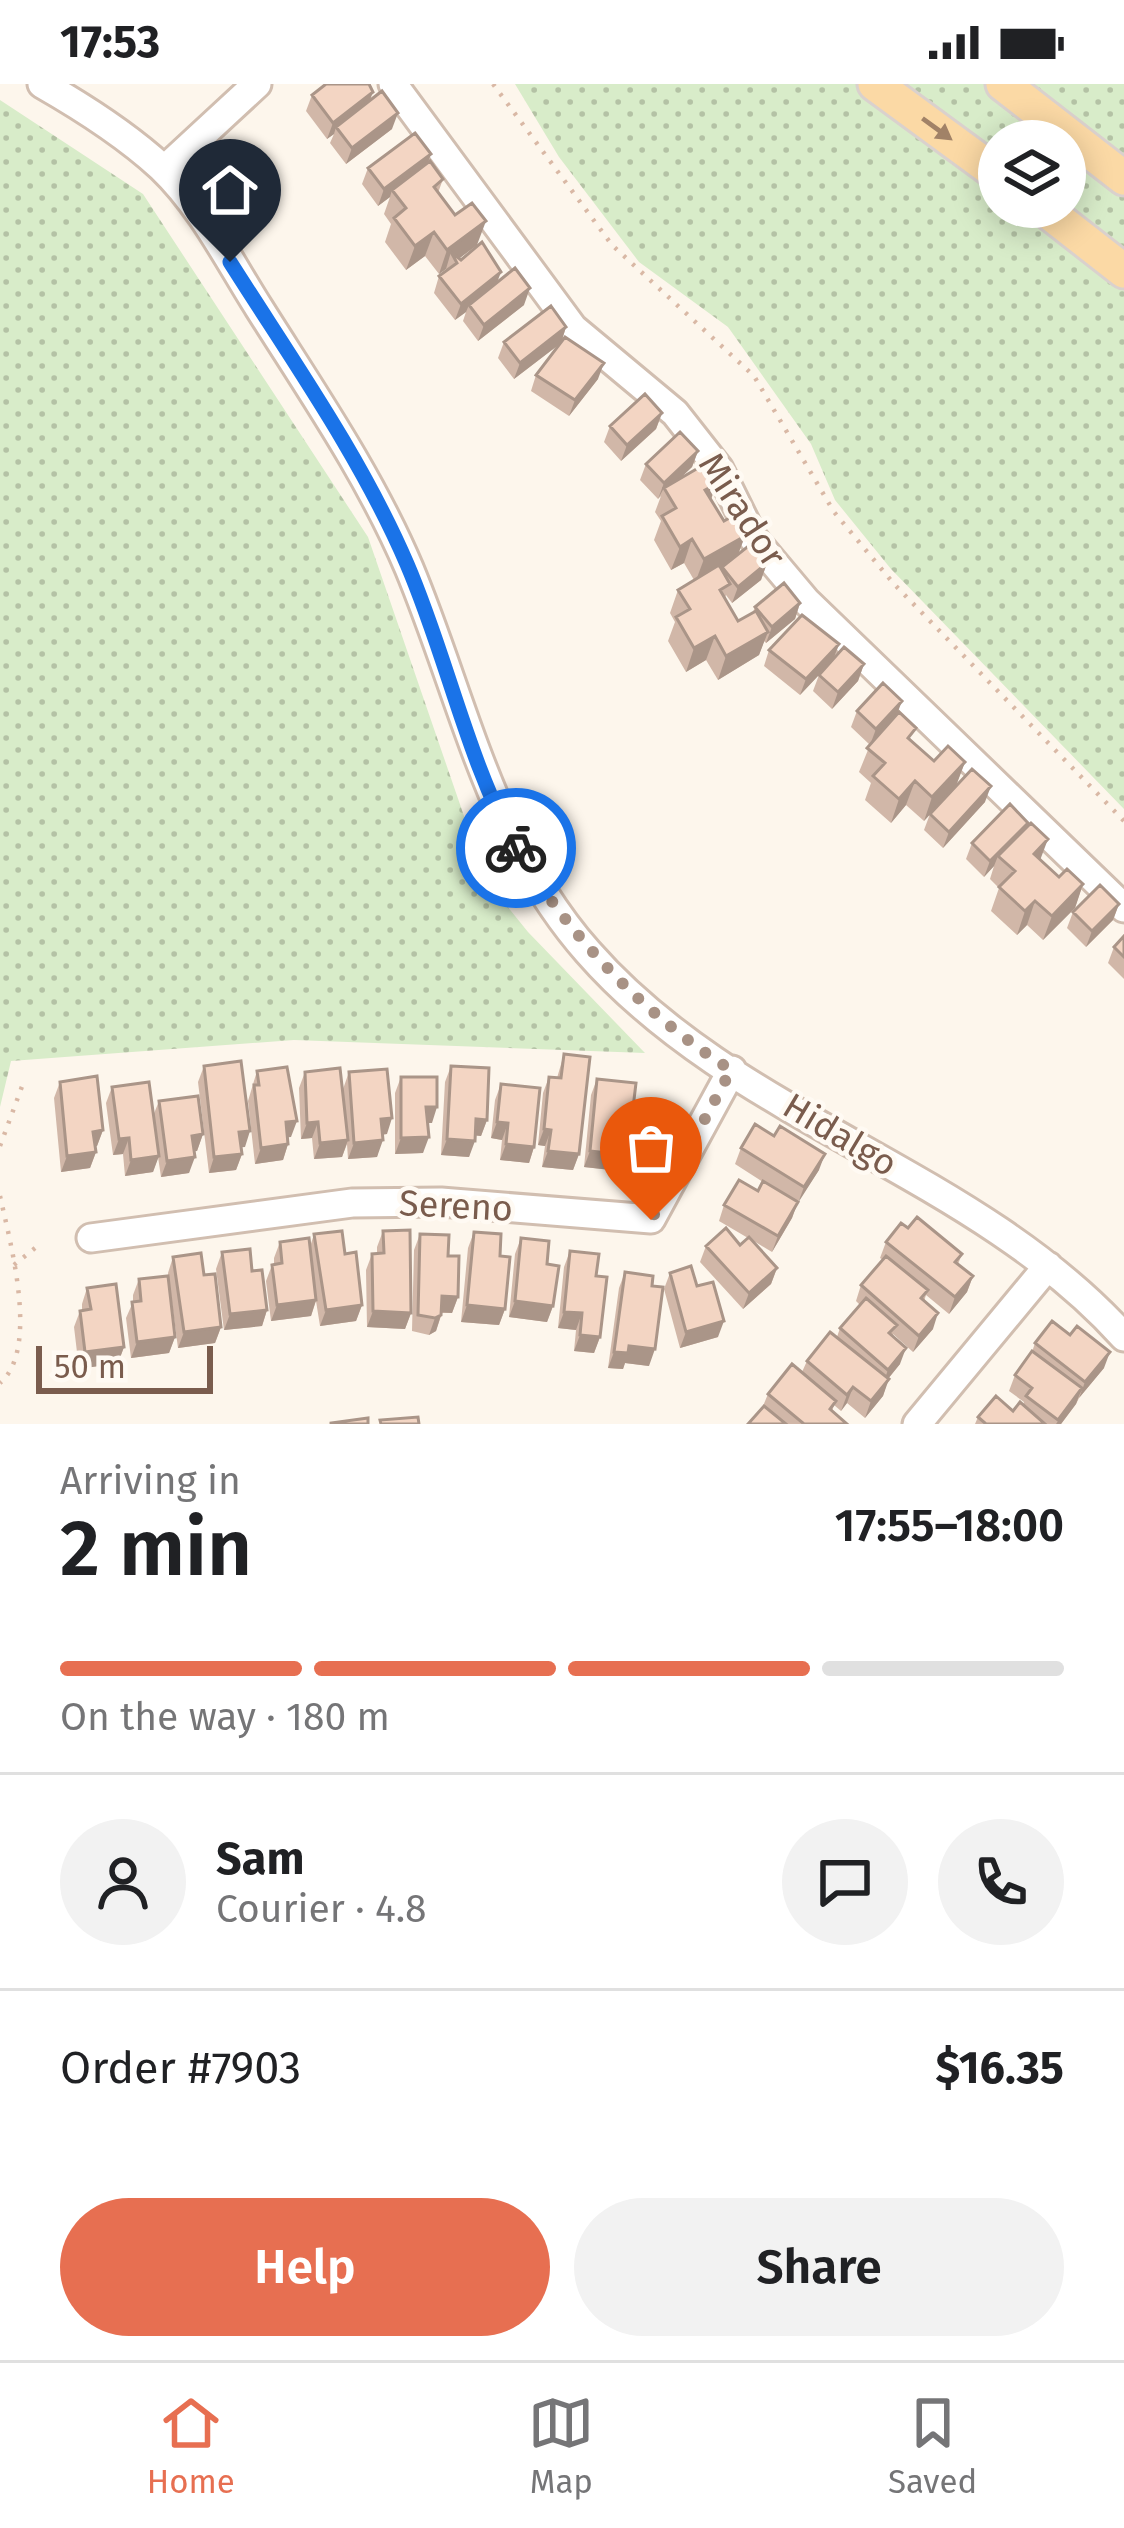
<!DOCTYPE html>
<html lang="en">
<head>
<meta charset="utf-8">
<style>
  body { margin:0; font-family:"Fira Sans",sans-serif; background:#f2f2f2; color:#202124; height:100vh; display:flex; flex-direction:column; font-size:45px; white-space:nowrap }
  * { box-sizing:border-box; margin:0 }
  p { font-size:39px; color:#757577 }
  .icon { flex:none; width:66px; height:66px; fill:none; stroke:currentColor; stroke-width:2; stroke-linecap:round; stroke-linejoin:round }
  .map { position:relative; height:1340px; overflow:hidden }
  .sheet { display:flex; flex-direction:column; background:#fff; flex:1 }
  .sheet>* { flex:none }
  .buttons { position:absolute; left:978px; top:36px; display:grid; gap:24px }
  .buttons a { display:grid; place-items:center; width:108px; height:108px; border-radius:50%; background:#fff; box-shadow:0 6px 30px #0003; font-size:60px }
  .scale { position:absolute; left:36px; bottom:30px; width:177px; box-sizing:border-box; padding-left:12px; border:6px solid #7a5c4d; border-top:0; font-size:33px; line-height:42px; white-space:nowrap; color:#7a5c4d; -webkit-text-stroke:9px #fffaf3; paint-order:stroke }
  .pin { position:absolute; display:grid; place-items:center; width:102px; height:102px; color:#fff; margin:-123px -51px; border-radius:50% 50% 50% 0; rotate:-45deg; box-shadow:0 0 12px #0007 }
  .pin .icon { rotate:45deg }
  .courier { position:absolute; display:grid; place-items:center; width:120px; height:120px; margin:-60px; border:9px solid #1a73e8; border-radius:50%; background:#fff; color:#222; box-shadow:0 3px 15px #0007 }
  .summary em { font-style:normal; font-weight:600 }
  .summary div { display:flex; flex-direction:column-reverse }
  .summary { display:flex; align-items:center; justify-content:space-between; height:204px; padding:0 60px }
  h1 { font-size:78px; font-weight:600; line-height:90px }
  .bar { display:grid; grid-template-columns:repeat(4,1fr); gap:18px 12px; align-content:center; height:144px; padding:0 60px }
  .bar i { height:15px; border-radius:9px; background:#e0e0e0 }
  .bar .selected { background:#e76f51 }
  .bar p { grid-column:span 4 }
  .line { display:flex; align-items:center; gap:30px; padding:0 60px; border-top:3px solid #e0e0e0 }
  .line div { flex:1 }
  .round { display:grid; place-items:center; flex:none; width:126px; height:126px; border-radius:63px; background:#f2f2f2 }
  .primary-button { display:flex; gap:24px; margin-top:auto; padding:24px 60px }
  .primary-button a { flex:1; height:138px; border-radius:72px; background:#e76f51; color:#fff; font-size:48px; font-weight:600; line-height:138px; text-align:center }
  .primary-button a+a { background:#f2f2f2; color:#202124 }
  .status { display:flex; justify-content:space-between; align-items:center; height:84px; padding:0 60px; background:#fff; direction:ltr }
  .status svg { height:33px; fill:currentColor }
  .tabs { display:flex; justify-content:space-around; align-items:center; height:168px; border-top:3px solid #e0e0e0; background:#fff; font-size:33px; color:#757577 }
  .tabs a { display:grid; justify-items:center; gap:6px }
  .tabs .selected { color:#e76f51 }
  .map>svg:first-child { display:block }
  .grass { fill:url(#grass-dots); fill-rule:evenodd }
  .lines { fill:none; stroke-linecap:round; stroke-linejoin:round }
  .minor-casing { stroke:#d1beb0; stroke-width:33 }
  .major-casing { stroke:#dad1cd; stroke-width:39 }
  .path { stroke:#d9b8a5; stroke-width:4.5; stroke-dasharray:3 9; stroke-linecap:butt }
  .minor { stroke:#fff; stroke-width:27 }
  .major { stroke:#fbd9a5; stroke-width:33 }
  .wall { fill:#d1b7a8 }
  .shaded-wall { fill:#aa9588 }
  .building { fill:#f3d5c3; stroke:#aa9588; stroke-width:3 }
  .oneway { fill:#a18267 }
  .done { stroke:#a89285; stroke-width:12; stroke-dasharray:0 21.6 }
  .route { stroke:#1a73e8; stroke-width:15 }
  .labels { text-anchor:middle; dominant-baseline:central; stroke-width:9; stroke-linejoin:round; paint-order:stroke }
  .street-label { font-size:36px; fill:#7a5c4d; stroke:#fffaf3 }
</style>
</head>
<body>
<div class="status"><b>17:53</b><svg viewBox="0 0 49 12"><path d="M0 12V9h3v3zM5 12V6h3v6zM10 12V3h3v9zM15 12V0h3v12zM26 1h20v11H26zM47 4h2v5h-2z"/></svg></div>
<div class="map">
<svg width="1124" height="1340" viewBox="0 0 1124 1340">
  <defs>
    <pattern id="grass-dots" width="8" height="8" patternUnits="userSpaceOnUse" patternTransform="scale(3)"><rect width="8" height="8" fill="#d8ecc9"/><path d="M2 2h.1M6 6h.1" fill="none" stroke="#b4c2a5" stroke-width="1.8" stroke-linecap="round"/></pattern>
  </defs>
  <rect width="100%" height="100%" fill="#fdf6ec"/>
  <path class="grass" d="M515,0H1124V725L891,485L835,416L811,360L728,243L639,178L559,73ZM999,57H1065V123H999Z
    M0,16L143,110L368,453L486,796L528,848L645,969L294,956L11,977L0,1023Z"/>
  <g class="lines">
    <g class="minor-casing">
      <path id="minor" d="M42,0C84,24 125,50 161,83C202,122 229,177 259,224C312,308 370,392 409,484C464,616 490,757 588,868C735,1036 975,1087 1124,1253
        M393,0L573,244L675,329L719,385L753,454L806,517L1124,824
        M164,86L257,0
        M91,1154L352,1119L441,1118L651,1135L732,986
        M917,1340L1048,1182"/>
    </g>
    <g class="major-casing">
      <path id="major" d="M875,0L999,91
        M1003,0L1124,94
        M1042,123L1124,187"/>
    </g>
    <path class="path" d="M493,0L612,161L754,292L834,428L894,500L1124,737
      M0,1062L24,997
      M0,1112C10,1158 40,1265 0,1299
      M14,1181L40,1160"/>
    <use href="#minor" class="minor"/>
    <use href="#major" class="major"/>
  </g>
  <path class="wall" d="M312,11L370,17L392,45L346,80L330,59L334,50L327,55L306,27Z
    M431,70L428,78L443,95L438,109L477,161L459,174L498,198L524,221L478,257L463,237L466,228L455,236L434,209L439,192L447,187L446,185L439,190L425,172L406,186L385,158L391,140L384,130L390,113L378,122L362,100L368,84Z
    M566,243L561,259L514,295L498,274L504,258Z
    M536,291L598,295L569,332L531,307Z
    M662,329L656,345L621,377L604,358L610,342Z
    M698,367L692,383L678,396L716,400L711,416L724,437L745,452L738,470L767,479L761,496L732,519L726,511L725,514L738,537L753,528L755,523L800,519L795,535L766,559L764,557L759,571L718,596L706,576L686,588L668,557L675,538L670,529L678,506L694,496L684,479L671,486L654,456L661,437L655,428L661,412L658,415L640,396L646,380Z
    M839,560L834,575L864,580L858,597L832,625L813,607L819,591L800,611L764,582L769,566Z
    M857,627L896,631L912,657L934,677L965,678L956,701L985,718L943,764L924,746L930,730L945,713L924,737L906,721L891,739L865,716L871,699L859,688L870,661L851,643Z
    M1026,744L1040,776L1059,793L1083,800L1075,824L1043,856L1027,841L1017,851L991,827L999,804L990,795L994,782L984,793L966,775L972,759Z
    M1119,820L1113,836L1086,863L1067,844L1073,828Z
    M1124,852V895L1108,879L1114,863Z
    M564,970L579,1070L573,1086L542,1083L545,1062L538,1061L543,1009L549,993L557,994Z
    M204,982L245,1063H241L242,1070L236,1086L209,1089L198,998Z
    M451,982L487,1036L481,1052L475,1051L469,1073L441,1071L445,998Z
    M257,987L291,1053H288V1060L283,1076L255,1080L248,1017Z
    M305,988L343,1005L349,988L387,1050L382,1051L377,1073L348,1075L347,1060L342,1073L314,1075L312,1054L301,1055L299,1004Z
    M401,993L432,1039H427L423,1069L395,1070V1009Z
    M597,995L630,1049L624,1065H618L611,1086L584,1083L591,1011Z
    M60,998L103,1046L97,1062L95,1063L96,1068L90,1084L61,1088L54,1014Z
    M501,1000L534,1063L529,1079L500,1076L502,1056L491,1054L495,1016Z
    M112,1003L153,1032L159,1017L203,1050L197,1067H194L189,1089L161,1093L158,1073L153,1088L125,1092L123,1070L113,1071L106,1019Z
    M741,1064L819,1086L797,1119L792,1134L772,1168L752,1156L777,1184L771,1200L743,1225L700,1178L706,1162L740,1161L748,1154L719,1137L724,1121L758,1107L763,1098L735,1080Z
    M908,1144L962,1170L958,1180L973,1192L967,1208L949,1230L926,1211L924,1217L933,1245L913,1268L893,1250L900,1280L888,1295L883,1312L865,1334L847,1319L841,1327L834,1321L832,1327L847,1340H748L763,1322L768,1310L802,1288L807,1277L837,1253L840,1244L860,1221L856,1217L861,1201L883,1176L880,1174L886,1158Z
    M383,1147L411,1229L405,1245L367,1243L366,1186L372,1170H377V1163Z
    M474,1148L500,1172L505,1225L499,1241L461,1238L468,1164Z
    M314,1150L345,1170L362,1221L356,1237L320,1242L316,1217L311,1232L271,1237L266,1197L272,1181L274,1180V1174L280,1158L310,1163Z
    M420,1150L448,1172L458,1213L452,1229H442L436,1247L429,1251L412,1247L414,1166Z
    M521,1154L547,1180L553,1222L547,1238L509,1233L515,1170Z
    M570,1167L600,1253L594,1269L574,1267L576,1246L558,1244L564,1183Z
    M222,1168L252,1187L267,1226L262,1242L224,1246L216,1185Z
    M173,1173L204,1191L221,1243L215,1259L178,1264L168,1189Z
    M625,1188L649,1282L625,1279L623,1285L608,1284L619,1204Z
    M670,1189L697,1202L718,1253L680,1264L664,1205Z
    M139,1195L175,1253L169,1269L131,1274L126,1234L133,1218V1211Z
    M87,1204L124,1263L118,1279L79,1285L74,1243L80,1227L82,1226V1220Z
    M1035,1259L1104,1284L1079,1314L1076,1320L1061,1340H975L978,1333L1013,1327L1023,1321L1024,1318L1009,1307L1015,1291L1032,1268Z"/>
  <path class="shaded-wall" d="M373,8L367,24L336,43L334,50L327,55L333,39Z
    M398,29L392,45L346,80L352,64Z
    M431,70L425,86L392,106L390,113L378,122L384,105Z
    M486,137L477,161L456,177L451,168L446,185L439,190L447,166Z
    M434,148L425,172L406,186L415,162Z
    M501,188L495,204L469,221L466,228L455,236L461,220Z
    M530,204L524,221L478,257L484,241Z
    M566,243L561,259L514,295L520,279Z
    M604,279L598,295L569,332L575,316Z
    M662,329L656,345L621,377L627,361Z
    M698,367L692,383L666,408L664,404L658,415L664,399Z
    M716,400L708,424L705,406Z
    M745,452L736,476L695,499L704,475Z
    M692,455L684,479L671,486L680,463Z
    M767,479L761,496L732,519L738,503Z
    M800,519L795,535L766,559L772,543Z
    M768,548L759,571L718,596L726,572Z
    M715,552L706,576L686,588L694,564Z
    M839,560L833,576L800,611L806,595Z
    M864,580L858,597L832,625L838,608Z
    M902,617L896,633L870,661L876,645Z
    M965,678L956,702L924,737L932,713Z
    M915,697L906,721L891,739L899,715Z
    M991,702L985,718L943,764L949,748Z
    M1028,739L1022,755L998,772L994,782L984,793L990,777Z
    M1048,755L1039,779L1034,770Z
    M1083,800L1075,824L1043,856L1052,832Z
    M1035,817L1027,841L1017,851L1025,827Z
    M1119,820L1113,836L1086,863L1092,847Z
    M426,1023H437L432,1039H420Z
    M392,1034L387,1050L375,1051L381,1035Z
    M476,1035L487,1036L481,1052L470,1051Z
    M297,1037L291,1053L280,1054L286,1038Z
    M318,1038L312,1054L301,1055L307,1039Z
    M497,1038L508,1039L502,1056L491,1054Z
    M544,1045L551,1046L545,1062L538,1061Z
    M103,1046L97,1062L87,1064L93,1048Z
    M250,1047L245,1063L233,1064L239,1048Z
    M622,1049H630L624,1065H616Z
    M203,1050L197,1067L187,1068L192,1052Z
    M429,1053L423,1069L395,1070L401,1054Z
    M129,1054L123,1070L113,1071L119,1055Z
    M447,1055L475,1057L469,1073L441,1071Z
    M348,1056L342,1073L314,1075L320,1059Z
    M383,1056L377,1073L348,1075L354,1059Z
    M288,1060L283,1076L255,1080L261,1064Z
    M506,1060L534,1063L529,1079L500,1076Z
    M548,1067L579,1070L573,1086L542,1083Z
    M590,1067L617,1070L611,1086L584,1083Z
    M96,1068L90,1084L61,1088L67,1072Z
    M242,1070L236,1086L209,1089L214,1073Z
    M825,1070L819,1086L798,1119L804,1103Z
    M159,1072L153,1088L125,1092L131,1076Z
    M195,1073L189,1089L161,1093L167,1077Z
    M798,1118L792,1134L772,1168L778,1152Z
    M777,1184L771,1200L743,1225L749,1209Z
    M973,1192L967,1208L949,1230L955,1213Z
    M442,1212L458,1213L452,1229L436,1228Z
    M316,1216L311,1232L271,1237L277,1221Z
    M515,1217L553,1222L547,1238L509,1233Z
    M362,1221L356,1237L320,1242L326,1226Z
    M467,1221L505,1225L499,1241L461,1238Z
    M267,1226L262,1242L224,1246L230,1230Z
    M373,1227L411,1229L405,1245L367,1243Z
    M564,1228L582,1229L576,1246L558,1244Z
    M938,1229L933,1245L913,1268L919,1252Z
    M441,1231L436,1247L429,1251L435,1234Z
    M724,1237L718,1253L680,1264L686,1248Z
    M221,1243L215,1259L178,1264L184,1248Z
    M580,1251L600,1253L594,1269L574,1267Z
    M175,1253L169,1269L131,1274L137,1258Z
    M629,1262L655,1265L649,1282L625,1279L623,1285L608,1284L614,1268Z
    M124,1263L118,1279L79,1285L85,1268Z
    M906,1264L900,1280L882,1302L888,1286Z
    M1110,1268L1104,1284L1079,1314L1085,1298Z
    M889,1295L883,1312L865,1334L871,1317Z
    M853,1303L847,1319L841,1327L847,1311Z
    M1082,1304L1076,1320L1061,1340H1056Z"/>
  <path class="building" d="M326,0H369L373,8L333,39L312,11Z
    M382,7L398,29L352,64L336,43Z
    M415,49L431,70L384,105L368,84Z
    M430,77L443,95L434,103L455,131L472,119L486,137L447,166L434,148L415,162L394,134L406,124L392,106Z
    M482,158L501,188L461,220L439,192L457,179L451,168L461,176Z
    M515,184L530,204L484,241L469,221Z
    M551,222L566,243L520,279L504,258Z
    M565,253L604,279L575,316L536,291Z
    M645,310L662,329L627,361L610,342Z
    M680,348L698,367L664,399L646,380Z
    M705,380L716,400L705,406L724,437L733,432L745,452L704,475L692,455L680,463L662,432L676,424L664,404Z
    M751,460L767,479L738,503L722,483Z
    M719,481L730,500L720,506L738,537L756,527L768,548L726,572L715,552L694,564L676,533L690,525L678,506Z
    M784,499L800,519L772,543L755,523Z
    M802,531L839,560L806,595L769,566Z
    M844,563L864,580L838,608L819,591Z
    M883,599L902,617L876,645L857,627Z
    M899,628L916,644L908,654L934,677L948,662L965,678L932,713L915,697L899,715L873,692L885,679L867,664Z
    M972,685L991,702L949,748L930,730Z
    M1010,720L1028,739L990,777L972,759Z
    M1031,739L1048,755L1034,770L1059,793L1067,785L1083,800L1052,832L1035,817L1025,827L999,803L1015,787L998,772Z
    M1100,801L1119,820L1092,847L1073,828Z
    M1124,852V873L1114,863Z
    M564,970L590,973L579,1070L548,1067L551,1046L544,1045L549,993L561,994Z
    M241,977L250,1047L239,1048L242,1070L214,1073L204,982Z
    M451,982L489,984L487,1036L476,1035L475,1057L447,1055Z
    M287,983L297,1037L286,1038L288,1060L261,1064L254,1001H259L257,987Z
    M340,984L348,1056L320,1059L318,1038L307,1039L305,988Z
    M387,985L392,1034L381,1035L383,1056L354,1059L349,988Z
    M97,992L103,1046L93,1048L96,1068L67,1072L60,998Z
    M401,993H437V1023H426L429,1053L401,1054Z
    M597,995L636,999L630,1049H622L617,1070L590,1067Z
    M149,998L159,1072L131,1076L129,1054L119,1055L112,1003Z
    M501,1000L540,1004L534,1063L506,1060L508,1039L497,1038Z
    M198,1012L203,1050L192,1052L195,1073L167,1077L159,1017Z
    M755,1040L774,1052L780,1042L825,1070L804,1103L741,1064Z
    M739,1096L758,1107L763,1097L798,1118L778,1152L724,1121Z
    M917,1133L962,1170L955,1178L973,1192L955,1213L886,1158L901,1139L908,1144Z
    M726,1144L740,1161L749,1153L777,1184L749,1209L706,1162Z
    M410,1146L411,1229L373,1227L372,1170L384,1169L383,1147Z
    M342,1147L345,1170L356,1168L362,1221L326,1226L314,1150Z
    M474,1148L501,1150L500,1172L510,1173L505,1225L467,1221Z
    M420,1150L449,1151L448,1172H459L458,1213L442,1212L441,1231L435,1234L418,1231Z
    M309,1154L316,1216L277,1221L272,1181L282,1179L280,1158Z
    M521,1154L549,1157L547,1180L559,1182L553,1222L515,1217Z
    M250,1165L252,1187L262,1186L267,1226L230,1230L222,1168Z
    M570,1167L599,1170L596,1192L607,1193L600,1253L580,1251L582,1229L564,1228Z
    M201,1169L204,1191L215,1190L221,1243L184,1248L173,1173Z
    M886,1172L928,1206L921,1214L938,1229L919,1252L861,1201Z
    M691,1182L697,1202L713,1198L724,1237L686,1248L670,1189Z
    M625,1188L653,1192L652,1202L663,1203L655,1265L629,1262L628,1269L614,1268Z
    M168,1192L175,1253L137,1258L132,1218L141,1217L139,1195Z
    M116,1200L124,1263L85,1268L80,1227L91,1225L87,1204Z
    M866,1214L897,1241L889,1249L906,1264L888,1286L840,1244Z
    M1052,1237L1070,1251L1077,1242L1110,1268L1085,1298L1035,1259Z
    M830,1248L889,1295L871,1317L853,1303L847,1311L807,1277Z
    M1032,1267L1082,1304L1058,1336L1026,1312L1032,1304L1015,1291Z
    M792,1280L836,1317L830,1325L847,1340H804L768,1310Z
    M996,1312L1013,1327L1020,1318L1045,1340H986L978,1333Z
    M764,1322L786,1340H748Z
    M418,1333L419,1340H381L380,1336Z
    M368,1334V1340H331V1339Z"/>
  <defs><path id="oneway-solid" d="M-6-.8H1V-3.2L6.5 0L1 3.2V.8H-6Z" transform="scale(3)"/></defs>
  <use class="oneway" href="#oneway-solid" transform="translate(937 45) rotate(36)"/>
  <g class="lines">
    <path class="done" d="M516,764C573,856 641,928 731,986L651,1136"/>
    <path class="route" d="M230,178C292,276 361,373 407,480C447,573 467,675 516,764"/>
  </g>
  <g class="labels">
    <g class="street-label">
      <text transform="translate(742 426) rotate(57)">Mirador</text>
      <text transform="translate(840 1051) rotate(31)">Hidalgo</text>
      <text transform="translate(456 1122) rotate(3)">Sereno</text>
    </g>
  </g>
</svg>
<div class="buttons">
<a><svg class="icon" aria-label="layers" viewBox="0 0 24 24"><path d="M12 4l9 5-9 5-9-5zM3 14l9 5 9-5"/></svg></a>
</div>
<div class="scale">50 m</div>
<div class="pin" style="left:651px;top:1136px;background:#ea580c"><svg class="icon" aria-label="bag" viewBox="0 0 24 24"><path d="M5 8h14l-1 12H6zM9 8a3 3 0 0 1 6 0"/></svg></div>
<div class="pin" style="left:230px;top:178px;background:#1f2937"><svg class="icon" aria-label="home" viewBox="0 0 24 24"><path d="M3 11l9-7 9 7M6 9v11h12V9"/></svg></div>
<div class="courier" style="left:516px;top:764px"><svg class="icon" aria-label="bike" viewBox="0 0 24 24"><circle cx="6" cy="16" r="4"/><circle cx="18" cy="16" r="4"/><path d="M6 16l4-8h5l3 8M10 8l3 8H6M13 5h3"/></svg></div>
</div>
<section class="sheet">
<div class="summary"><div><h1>2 min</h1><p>Arriving in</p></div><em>17:55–18:00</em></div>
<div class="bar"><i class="selected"></i><i class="selected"></i><i class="selected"></i><i></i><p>On the way · 180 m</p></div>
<div class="line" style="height:216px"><a class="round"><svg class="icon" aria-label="person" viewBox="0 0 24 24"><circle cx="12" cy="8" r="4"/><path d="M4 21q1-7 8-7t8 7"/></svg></a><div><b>Sam</b><p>Courier · 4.8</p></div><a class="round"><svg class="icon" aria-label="chat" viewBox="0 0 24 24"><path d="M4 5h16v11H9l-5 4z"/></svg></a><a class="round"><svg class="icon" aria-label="phone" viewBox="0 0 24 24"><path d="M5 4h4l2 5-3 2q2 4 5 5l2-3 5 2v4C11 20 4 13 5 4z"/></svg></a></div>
<div class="line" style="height:156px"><div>Order #7903</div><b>$16.35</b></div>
<div class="primary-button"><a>Help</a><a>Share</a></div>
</section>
<nav class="tabs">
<a class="selected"><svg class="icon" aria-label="home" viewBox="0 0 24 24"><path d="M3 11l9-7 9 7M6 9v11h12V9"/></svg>Home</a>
<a><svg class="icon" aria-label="map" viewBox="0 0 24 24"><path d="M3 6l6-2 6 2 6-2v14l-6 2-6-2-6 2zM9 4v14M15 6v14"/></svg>Map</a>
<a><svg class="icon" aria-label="saved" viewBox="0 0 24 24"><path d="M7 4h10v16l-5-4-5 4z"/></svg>Saved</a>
</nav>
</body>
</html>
